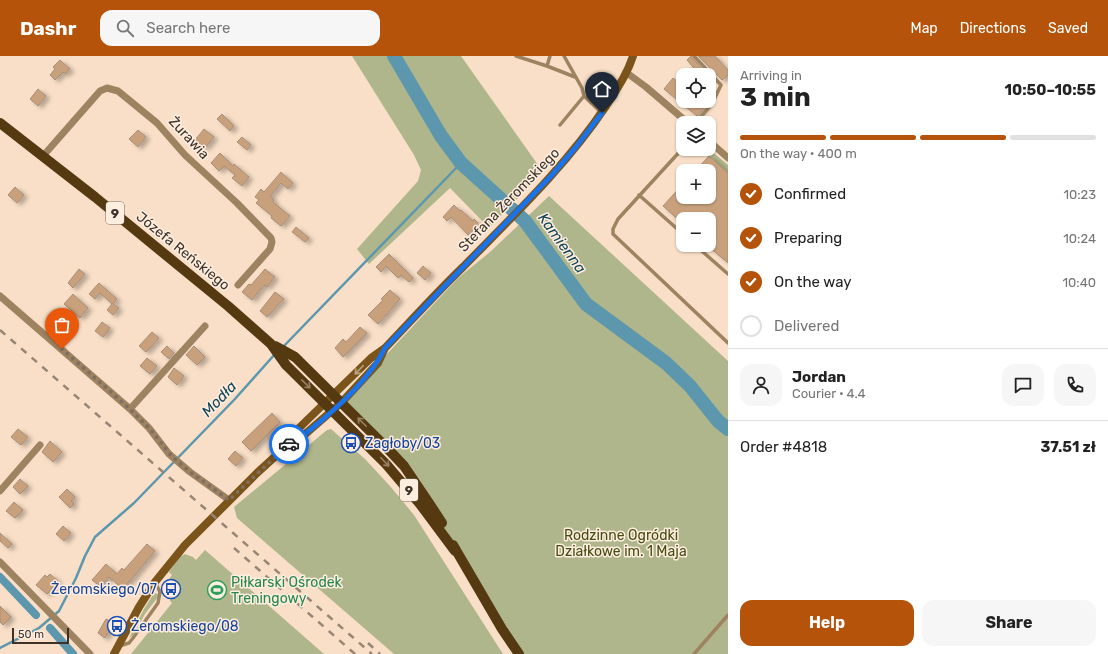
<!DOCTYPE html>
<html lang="en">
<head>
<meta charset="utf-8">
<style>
  body { margin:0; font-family:Rubik,sans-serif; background:#f6f6f6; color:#222; height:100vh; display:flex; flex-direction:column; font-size:15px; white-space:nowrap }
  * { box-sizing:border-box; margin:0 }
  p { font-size:13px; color:#767676 }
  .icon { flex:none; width:22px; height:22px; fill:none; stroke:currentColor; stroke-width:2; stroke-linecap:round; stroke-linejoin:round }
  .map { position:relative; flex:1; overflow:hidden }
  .drawer { display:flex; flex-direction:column; background:#fff; width:380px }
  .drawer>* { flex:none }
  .tools { position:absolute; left:676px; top:12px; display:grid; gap:8px }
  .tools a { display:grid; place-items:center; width:40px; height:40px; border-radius:8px; background:#fff; box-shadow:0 1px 3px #0004; font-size:20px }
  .scale { position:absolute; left:12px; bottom:10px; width:57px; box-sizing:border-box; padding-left:4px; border:2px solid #3c3228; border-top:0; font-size:11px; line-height:14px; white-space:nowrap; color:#3c3228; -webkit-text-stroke:3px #feeee0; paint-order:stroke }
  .pin { position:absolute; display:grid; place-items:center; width:34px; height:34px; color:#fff; margin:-41px -17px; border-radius:50% 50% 50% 0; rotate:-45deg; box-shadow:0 0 4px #0007 }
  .pin .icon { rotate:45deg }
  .courier { position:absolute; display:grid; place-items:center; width:40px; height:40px; margin:-20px; border:3px solid #1a73e8; border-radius:50%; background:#fff; color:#222; box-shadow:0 1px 5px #0007 }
  .summary em { font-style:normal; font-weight:700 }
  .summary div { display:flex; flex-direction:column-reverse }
  .summary { display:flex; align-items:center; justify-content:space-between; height:68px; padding:0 12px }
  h1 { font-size:26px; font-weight:700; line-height:30px }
  .bar { display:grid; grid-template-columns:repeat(4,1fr); gap:6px 4px; align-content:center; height:48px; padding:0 12px }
  .bar i { height:5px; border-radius:3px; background:#e0e0e0 }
  .bar .selected { background:#b45309 }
  .bar p { grid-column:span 4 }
  .line { display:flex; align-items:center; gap:10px; padding:0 12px; border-top:1px solid #e0e0e0 }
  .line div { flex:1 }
  .round { display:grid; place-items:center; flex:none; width:42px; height:42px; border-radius:12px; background:#f6f6f6 }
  ol { padding:0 12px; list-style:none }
  li { display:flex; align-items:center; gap:12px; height:44px }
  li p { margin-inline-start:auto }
  li .icon { padding:4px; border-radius:50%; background:#b45309; color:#fff; stroke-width:4 }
  li:last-child { color:#767676 }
  li i { width:22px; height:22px; border:2px solid #e0e0e0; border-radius:50% }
  .action { display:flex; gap:8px; margin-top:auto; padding:8px 12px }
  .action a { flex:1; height:46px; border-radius:12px; background:#b45309; color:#fff; font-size:16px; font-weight:700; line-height:46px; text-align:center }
  .action a+a { background:#f6f6f6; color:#222 }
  header { display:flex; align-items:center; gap:24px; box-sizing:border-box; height:56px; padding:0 20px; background:#b45309; color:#fff }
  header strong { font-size:19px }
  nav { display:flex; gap:22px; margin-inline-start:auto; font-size:14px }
  .search { width:280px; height:36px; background:#f6f6f6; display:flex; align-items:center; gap:10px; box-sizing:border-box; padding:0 14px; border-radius:12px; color:#767676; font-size:15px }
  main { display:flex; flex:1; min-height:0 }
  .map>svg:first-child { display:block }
  .green { fill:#b0b68b }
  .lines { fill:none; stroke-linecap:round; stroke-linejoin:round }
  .stream { stroke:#5c97ae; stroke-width:2.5 }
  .canal { stroke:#5c97ae; stroke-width:8 }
  .river { stroke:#5c97ae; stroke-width:14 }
  .building { fill:#c9a07b; stroke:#a68e78; filter:url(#shadow) }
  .lane { stroke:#9e8360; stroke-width:3.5 }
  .street { stroke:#9e8360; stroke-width:7 }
  .secondary { stroke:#7a541a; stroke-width:8 }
  .primary { stroke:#543911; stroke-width:10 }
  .rail { stroke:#978575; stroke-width:2.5; stroke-dasharray:7 7; stroke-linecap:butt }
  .oneway { stroke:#bca17d }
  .oneway2 { stroke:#988164 }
  .done { stroke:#7e6f60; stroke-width:4; stroke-dasharray:0 7.2 }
  .route { stroke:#1a73e8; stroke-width:5 }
  .labels { text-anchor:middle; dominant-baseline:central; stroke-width:3; stroke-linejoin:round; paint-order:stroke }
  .shield { fill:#feeee0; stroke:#766a5f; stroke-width:1 }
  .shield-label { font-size:13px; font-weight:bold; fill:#3c3228 }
  .street-label { font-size:14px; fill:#3c3228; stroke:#feeee0 }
  .transit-label { font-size:14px; fill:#164399; stroke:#feeee0; text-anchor:start }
  .park-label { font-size:14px; fill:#464c11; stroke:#feeee0 }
  .leisure-label { font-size:14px; fill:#27864d; stroke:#feeee0; text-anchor:start }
  .water-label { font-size:15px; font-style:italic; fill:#145; stroke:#feeee0 }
</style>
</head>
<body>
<header>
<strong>Dashr</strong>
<div class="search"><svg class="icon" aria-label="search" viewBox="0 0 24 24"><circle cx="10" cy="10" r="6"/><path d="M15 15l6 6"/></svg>Search here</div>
<nav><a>Map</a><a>Directions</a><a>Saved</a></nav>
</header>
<main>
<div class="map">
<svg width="728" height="598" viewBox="0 0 728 598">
  <defs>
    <filter id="shadow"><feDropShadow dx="4" dy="2.5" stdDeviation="2" flood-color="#0004"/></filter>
  </defs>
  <rect width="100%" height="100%" fill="#f9dfc7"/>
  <path class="green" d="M352,0H461L543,116L489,172L450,132L369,208L357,193L418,125L421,114L414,99Z
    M701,93H709L728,109V117Z
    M549,140L728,305V598H519L502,573L431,450L404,410L342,346L458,222L490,196Z
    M331,373L365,403L390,430L414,459L503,598H394L237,462L234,451L327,374Z
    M205,494L324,598H131L172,547L170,545V537L172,536V530H170L169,523L172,519L169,516L180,501L185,498L193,501L196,504Z
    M154,537L158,538V541L145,558L133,579L129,582L144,553Z"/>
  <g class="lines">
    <path class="stream" d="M282,292L461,107
      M0,592L39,572L59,555L76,522L85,500L95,481L134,447L234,344L275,298"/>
    <path class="canal" d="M0,521L36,559
      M50,572L73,598"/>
    <path class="river" d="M394,0L441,80L461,107L525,165L586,248L666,307L690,330L718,365L728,373"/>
  </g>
  <path class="building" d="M691,0L702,13L698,17L687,4Z
    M698,0H715L728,14V19L722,24Z
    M60,4L70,13L66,18L63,16L55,24L50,19L55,13L53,11Z
    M673,22L683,30V45H700L706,50L697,60L664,33Z
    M38,33L46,40L38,50L30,43Z
    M222,58L234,70L230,75L217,63Z
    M204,73L214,81L205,92L195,84Z
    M138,74L146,81L138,91L129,83Z
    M242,81L251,89L247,94L237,86Z
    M220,97L233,110L234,108L249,121L242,130L232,122L235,119L224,110L219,115L211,107Z
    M709,100L728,117V207L709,191V163H683V168L663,150L683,128V141H709V115H695Z
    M281,116L293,127L288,133L281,127L270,140L274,144L273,146L290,160L281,170L271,162L272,160L256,147L259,144L255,141L261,133L264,136Z
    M15,131L24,139L17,147L8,139Z
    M454,149L460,155L461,154L473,165L474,163L478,167L468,179L451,161L447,165L443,161Z
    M296,171L309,182L305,186L292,176Z
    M389,198L413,222L409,226L401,219L398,222L386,210L381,216L376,211Z
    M423,210L431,217L425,224L417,217Z
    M79,213L85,218L73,232L68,227Z
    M265,213L275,221L267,231L264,229L252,244L242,236L249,228L251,229Z
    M99,227L117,243L113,248L119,252L113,259L107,254L112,248L100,237L95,243L89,238Z
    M390,234L400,243L378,268L368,259L383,244L381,243Z
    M275,236L284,243L267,261L260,255Z
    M73,238L88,252L80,262L64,248Z
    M102,266L110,272L103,281L95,275Z
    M360,271L367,277L343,301L335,292L343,283L346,286Z
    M152,276L159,282L146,296L139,290Z
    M167,290L174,297L169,303L161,296Z
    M194,290L205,301L197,309L186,299Z
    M147,302L157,310L150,318L140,310Z
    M174,312L184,320L177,329L168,321Z
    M272,357L280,366L251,395L242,386Z
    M18,373L28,381L21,389L11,381Z
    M50,385L62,396L53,406L42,396Z
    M235,395L243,402L236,410L228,403Z
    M20,423L28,430L20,438L13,431Z
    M67,433L75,441L71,445L74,448L70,452L59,441Z
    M14,446L23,454L15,462L6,455Z
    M63,470L71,477L64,485L56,478Z
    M0,477L12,488L8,492L0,485Z
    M147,488L155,495L123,533L109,521L101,531L92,524L106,508L117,518L122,512L124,514Z
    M50,518L58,525L47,538L36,529L45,519L47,521Z
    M0,550L11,561L3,569L0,566Z
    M106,563L114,567L105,582L98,577Z"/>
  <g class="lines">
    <path class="lane" d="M516,0L547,10
      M550,0L547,10L575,21
      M564,0L582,32L584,40
      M694,0L721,29L712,48L697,65V67
      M560,69L584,40L601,56
      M683,92L618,163L613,173V178L728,287
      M639,139L683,178
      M695,189L728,218
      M119,590L129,587L133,582L158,547L160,536L155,526
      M694,598L728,559"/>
    <path class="street" d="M627,17L646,31L688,67
      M709,85L728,102
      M43,100L100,35L107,32L118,35L157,67L185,99L237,147L271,182L272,186L270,193L238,229
      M0,240L130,353L149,372L169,398L190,416L229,444
      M130,353L205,270
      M0,435L40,389
      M0,506L90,598"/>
    <path class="secondary" d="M291,386L297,374L371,302L385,292C411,265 436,237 463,211C513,160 566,110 606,50C616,34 627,19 633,0
      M114,598L139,551L155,526L185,489L257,417L291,386L303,380L342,346L378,307L384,294"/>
    <path class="primary" d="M0,67L95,141L228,250L271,288L286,309L386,408L420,448L455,495
      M275,290L295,301L388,393L404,410L431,450L442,467
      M453,489L502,573L519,598"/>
    <path class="rail" d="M0,274L372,598
      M234,492L355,598
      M368,587L380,598"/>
  </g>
  <defs><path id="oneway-shaft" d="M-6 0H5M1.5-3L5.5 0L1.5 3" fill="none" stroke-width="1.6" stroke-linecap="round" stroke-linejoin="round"/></defs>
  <use class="oneway" href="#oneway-shaft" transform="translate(359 314) rotate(134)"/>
  <g class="oneway2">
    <use href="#oneway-shaft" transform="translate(306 328) rotate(44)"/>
    <use href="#oneway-shaft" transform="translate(362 366) rotate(-135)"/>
    <use href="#oneway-shaft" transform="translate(385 406) rotate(46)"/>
  </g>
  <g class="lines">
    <path class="done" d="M62,293L130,353L149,372L170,398L176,404L190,416L229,444L289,388"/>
    <path class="route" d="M289,388C294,384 300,382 305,378C333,356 369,325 385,292L552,119L576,91L602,57"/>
  </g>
  <defs>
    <g id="bus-ring" transform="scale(1)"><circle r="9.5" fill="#feeee0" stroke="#1a4fb4" stroke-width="1.5"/><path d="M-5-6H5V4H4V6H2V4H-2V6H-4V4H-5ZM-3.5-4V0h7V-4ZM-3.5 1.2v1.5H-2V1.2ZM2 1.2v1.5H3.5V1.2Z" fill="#1a4fb4"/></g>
    <g id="stadium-ring" transform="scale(1)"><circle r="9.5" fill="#feeee0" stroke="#2e9e5b" stroke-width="1.5"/><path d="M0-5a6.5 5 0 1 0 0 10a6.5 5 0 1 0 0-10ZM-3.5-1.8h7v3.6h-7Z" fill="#2e9e5b"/></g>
  </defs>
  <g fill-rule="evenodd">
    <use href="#bus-ring" x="351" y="387"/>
    <use href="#bus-ring" x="171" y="533"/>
    <use href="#stadium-ring" x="217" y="534"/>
    <use href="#bus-ring" x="117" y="570"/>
  </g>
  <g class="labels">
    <g class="shield">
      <rect x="106" y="146" width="18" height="22" rx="3"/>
      <rect x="400" y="423" width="18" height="22" rx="3"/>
    </g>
    <g class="shield-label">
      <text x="115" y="157">9</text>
      <text x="409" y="434">9</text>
    </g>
    <g class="street-label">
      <text transform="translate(189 82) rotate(47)">Żurawia</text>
      <text transform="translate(509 144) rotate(-46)">Stefana Żeromskiego</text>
      <text transform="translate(183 195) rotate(39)">Józefa Reńskiego</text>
    </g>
    <g class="transit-label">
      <text x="365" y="387">Zagłoby/03</text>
      <text x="157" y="533" text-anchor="end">Żeromskiego/07</text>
      <text x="131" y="570">Żeromskiego/08</text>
    </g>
    <g class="park-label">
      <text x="621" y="479">Rodzinne Ogródki<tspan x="621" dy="16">Działkowe im. 1 Maja</tspan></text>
    </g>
    <g class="leisure-label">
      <text x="231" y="526">Piłkarski Ośrodek<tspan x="231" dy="16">Treningowy</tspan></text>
    </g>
    <g class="water-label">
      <text transform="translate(562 187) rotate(54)">Kamienna</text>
      <text transform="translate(219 343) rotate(-46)">Modła</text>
    </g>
  </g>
</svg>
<div class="tools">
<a><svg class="icon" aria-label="locate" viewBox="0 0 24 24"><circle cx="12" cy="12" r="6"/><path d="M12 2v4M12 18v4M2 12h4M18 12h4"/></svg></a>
<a><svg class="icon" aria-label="layers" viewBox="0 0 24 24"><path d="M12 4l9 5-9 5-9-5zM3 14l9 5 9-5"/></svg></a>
<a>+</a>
<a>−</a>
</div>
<div class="scale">50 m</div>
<div class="pin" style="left:62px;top:293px;background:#ea580c"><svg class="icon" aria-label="bag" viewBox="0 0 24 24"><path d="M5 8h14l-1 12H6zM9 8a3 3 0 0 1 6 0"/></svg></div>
<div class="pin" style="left:602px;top:57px;background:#1f2937"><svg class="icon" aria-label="home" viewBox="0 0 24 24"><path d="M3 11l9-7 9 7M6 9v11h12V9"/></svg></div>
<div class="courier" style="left:289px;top:388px"><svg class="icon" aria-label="car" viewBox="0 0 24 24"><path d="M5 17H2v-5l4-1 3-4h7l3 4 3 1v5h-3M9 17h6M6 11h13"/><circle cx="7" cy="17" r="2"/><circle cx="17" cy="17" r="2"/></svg></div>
</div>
<section class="drawer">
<div class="summary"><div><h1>3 min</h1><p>Arriving in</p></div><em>10:50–10:55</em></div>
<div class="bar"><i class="selected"></i><i class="selected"></i><i class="selected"></i><i></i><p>On the way · 400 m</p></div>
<ol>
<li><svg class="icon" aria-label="check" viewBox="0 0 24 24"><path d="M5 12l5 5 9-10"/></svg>Confirmed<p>10:23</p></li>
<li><svg class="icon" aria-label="check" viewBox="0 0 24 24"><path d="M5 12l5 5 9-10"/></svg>Preparing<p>10:24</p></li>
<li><svg class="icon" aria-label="check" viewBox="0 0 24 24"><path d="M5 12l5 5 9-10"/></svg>On the way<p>10:40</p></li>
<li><i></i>Delivered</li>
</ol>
<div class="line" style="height:72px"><a class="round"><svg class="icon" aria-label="person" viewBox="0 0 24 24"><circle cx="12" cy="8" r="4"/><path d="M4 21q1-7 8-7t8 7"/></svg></a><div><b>Jordan</b><p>Courier · 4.4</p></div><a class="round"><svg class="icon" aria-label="chat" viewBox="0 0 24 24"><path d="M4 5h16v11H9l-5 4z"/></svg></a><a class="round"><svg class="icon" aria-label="phone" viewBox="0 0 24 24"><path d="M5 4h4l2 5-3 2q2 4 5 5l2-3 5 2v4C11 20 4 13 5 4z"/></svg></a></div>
<div class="line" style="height:52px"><div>Order #4818</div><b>37.51 zł</b></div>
<div class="action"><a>Help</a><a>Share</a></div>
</section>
</main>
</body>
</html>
